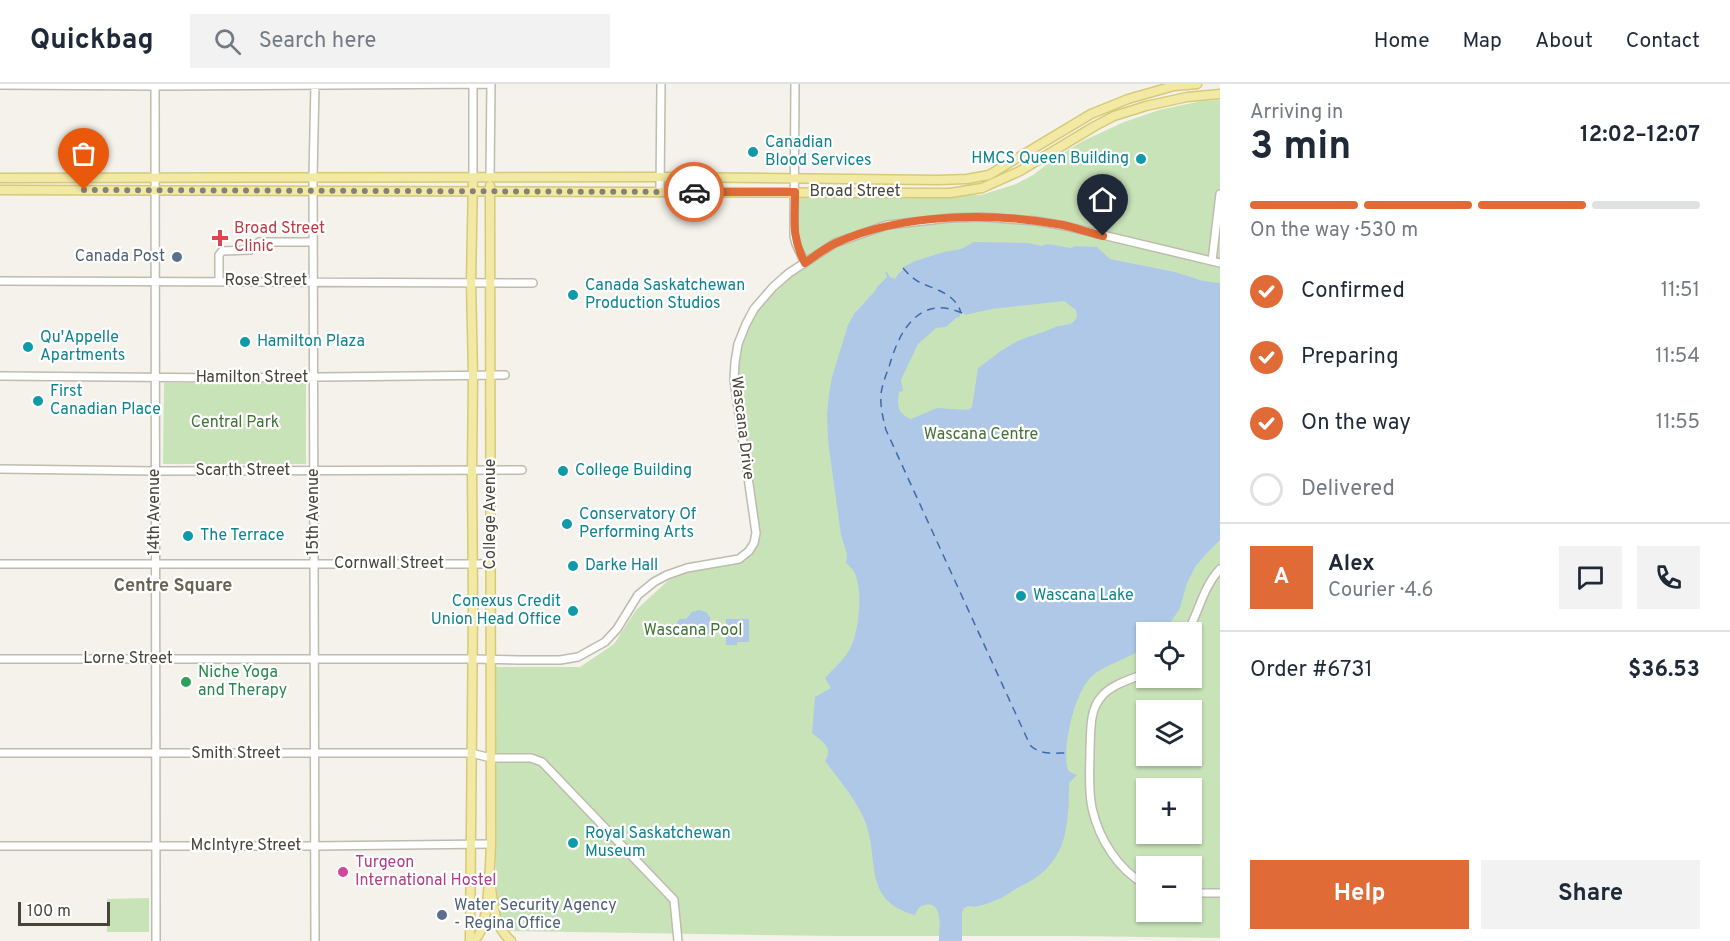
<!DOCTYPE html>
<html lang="en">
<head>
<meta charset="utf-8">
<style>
  body { margin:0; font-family:Overpass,sans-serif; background:#f2f2f3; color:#1f2937; height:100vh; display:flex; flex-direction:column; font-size:22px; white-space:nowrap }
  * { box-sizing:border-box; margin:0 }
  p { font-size:20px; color:#747a83 }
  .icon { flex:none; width:33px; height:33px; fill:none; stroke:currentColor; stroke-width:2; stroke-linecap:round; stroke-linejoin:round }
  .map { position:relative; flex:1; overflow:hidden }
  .drawer { display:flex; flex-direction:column; background:#fff; width:510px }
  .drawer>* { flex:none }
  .fabs { position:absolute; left:1136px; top:538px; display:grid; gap:12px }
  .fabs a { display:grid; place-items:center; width:66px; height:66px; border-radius:0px; background:#fff; box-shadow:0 2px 4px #0004; font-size:30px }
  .scale { position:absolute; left:18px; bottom:15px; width:92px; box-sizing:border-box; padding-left:6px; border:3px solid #47443a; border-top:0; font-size:16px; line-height:21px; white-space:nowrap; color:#47443a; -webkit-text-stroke:4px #fff; paint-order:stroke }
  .pin { position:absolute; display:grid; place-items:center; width:51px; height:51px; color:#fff; margin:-62px -26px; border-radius:50% 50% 50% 0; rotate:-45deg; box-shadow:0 0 6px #0007 }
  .pin .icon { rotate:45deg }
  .courier { position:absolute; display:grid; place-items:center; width:60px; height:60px; margin:-30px; border:4px solid #e06b36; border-radius:50%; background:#fff; color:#222; box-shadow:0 2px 8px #0007 }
  .head em { font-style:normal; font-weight:700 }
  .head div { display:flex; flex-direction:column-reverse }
  .head { display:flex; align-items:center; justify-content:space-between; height:102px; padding:0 30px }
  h1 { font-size:39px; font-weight:700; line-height:45px }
  .bar { display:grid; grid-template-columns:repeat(4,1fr); gap:9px 6px; align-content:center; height:72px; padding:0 30px }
  .bar i { height:8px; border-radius:4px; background:#e0e1e3 }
  .bar .current { background:#e06b36 }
  .bar p { grid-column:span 4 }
  .line { display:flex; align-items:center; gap:15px; padding:0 30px; border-top:2px solid #e0e1e3 }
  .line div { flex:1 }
  .round { display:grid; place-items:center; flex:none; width:63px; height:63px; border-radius:0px; background:#f2f2f3 }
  ol { padding:0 30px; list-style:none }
  li { display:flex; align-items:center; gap:18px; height:66px }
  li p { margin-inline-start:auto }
  li .icon { padding:6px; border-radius:50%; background:#e06b36; color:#fff; stroke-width:4 }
  li:last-child { color:#747a83 }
  li i { width:33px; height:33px; border:3px solid #e0e1e3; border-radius:50% }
  .button { display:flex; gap:12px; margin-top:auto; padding:12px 30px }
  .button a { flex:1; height:69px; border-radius:0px; background:#e06b36; color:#fff; font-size:24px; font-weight:700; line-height:69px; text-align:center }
  .button a+a { background:#f2f2f3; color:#1f2937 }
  header { display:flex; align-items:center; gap:36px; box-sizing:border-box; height:84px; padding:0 30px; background:#fff; border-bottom:2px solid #e0e1e3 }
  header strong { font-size:28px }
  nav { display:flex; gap:33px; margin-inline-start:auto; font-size:21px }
  .search { width:420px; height:54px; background:#f2f2f3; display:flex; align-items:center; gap:15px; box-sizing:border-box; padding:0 21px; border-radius:0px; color:#747a83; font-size:22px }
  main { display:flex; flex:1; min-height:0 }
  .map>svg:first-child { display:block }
  .green { fill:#c9e3b9; fill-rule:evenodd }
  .water { fill:#afc8e8; fill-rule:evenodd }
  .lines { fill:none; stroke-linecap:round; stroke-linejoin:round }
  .ferry { stroke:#3f6aa7; stroke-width:1.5; stroke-dasharray:8 6; stroke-linecap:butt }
  .minor-casing { stroke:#bebbaf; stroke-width:10 }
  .major-casing { stroke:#d6c977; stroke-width:11 }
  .minor { stroke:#fff; stroke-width:7 }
  .major { stroke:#f2e9a5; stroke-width:8 }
  .done { stroke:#848178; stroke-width:6; stroke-dasharray:0 10.8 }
  .route { stroke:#e06b36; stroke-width:8 }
  .culture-dot { fill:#0f9aa8; stroke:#fff; stroke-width:2 }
  .health-dot { fill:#e0444e; stroke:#fff; stroke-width:2 }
  .service-dot { fill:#5c6f8a; stroke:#fff; stroke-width:2 }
  .leisure-dot { fill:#2e9e5b; stroke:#fff; stroke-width:2 }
  .hotel-dot { fill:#d1479c; stroke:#fff; stroke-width:2 }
  .labels { text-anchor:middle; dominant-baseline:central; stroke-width:4.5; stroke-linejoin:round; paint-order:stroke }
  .culture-label { font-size:16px; fill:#0d838f; stroke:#fff; text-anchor:start }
  .street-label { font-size:16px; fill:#47443a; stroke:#fff }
  .health-label { font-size:16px; fill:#be3a42; stroke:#fff; text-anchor:start }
  .service-label { font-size:16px; fill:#4e5e75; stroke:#fff; text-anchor:end }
  .park-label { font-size:16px; fill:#417233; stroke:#fff }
  .leisure-label { font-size:16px; fill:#27864d; stroke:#fff; text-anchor:start }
  .hotel-label { font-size:16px; fill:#b23c85; stroke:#fff; text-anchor:start }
  .neighbourhood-label { font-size:18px; font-weight:bold; fill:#696352; stroke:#fff }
</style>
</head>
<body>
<header>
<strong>Quickbag</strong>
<div class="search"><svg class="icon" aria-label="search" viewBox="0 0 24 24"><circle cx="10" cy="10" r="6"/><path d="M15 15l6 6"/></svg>Search here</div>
<nav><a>Home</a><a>Map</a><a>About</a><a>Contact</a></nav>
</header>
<main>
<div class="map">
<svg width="1220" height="857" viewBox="0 0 1220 857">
  <rect width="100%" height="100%" fill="#f4f2eb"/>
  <path class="green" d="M1220,16V854L1071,852H834L508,847L501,840L496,797L494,583H580L614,560L636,526L686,480L729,474L739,470L746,466L751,458L754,448L734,313L737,259L748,228L782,188L801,175L790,151V114L981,111L1016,100L1033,91L1058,72L1083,57L1124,38L1159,26L1202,17ZM1146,549H1191V594H1146ZM1146,627H1191V672H1146ZM1146,705H1191V750H1146ZM1146,783H1191V828H1146Z
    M164,299H306V380H163Z
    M149,814V848H107V815Z"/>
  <path class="water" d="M974,158L1028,159L1041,162L1048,160L1071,164L1075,162L1097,163L1110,175L1175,188L1203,197L1220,199V456L1207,469L1195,483L1187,499L1180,524L1164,549H1146V563C1130,574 1106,580 1092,592C1074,608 1063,662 1067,683C1068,688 1073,690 1077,691L1069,699C1069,747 1066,782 1019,803C1013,806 1009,810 1003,813C994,817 978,825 968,822L964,824L962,828V857H939C939,846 944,817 925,821C919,822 917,826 915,831C860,816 881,774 864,735C855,714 839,696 825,677C834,664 822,657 812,649L815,613L831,604L825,594C834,584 844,576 850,565C859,547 863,508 855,490C853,485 849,482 846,479L847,470L841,451L828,357L827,332L829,310L832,293L848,241L854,230L875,207L877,203L887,193L885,188H887L890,193L895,195L898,190L904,185L903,183L915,177L944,168L961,165ZM1064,217L1076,226L1077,233C1071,244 1063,239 1053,244C1042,249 1029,252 1018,257C1003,264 991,275 978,284L972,323L968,326L937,324L911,335C897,329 897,321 899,308L903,307L901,296L918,260L936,244L946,243L956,234L960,233V230L964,229L965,231L992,225Z
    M699,526L706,528L710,533V540L712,544C706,557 692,557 685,545L681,548L676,546L675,542L679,535H686L692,528Z
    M726,535H749V558H737V561H726Z"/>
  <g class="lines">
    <path class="ferry" d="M903,184C909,191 914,196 923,200C938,206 956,211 961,229
      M962,229C919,210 899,247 889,283C886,291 882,301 881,310C880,322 883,334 886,346L1030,661C1039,671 1054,669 1066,669"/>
    <g class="minor-casing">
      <path id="minor" d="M155,0L156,857
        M473,0V94
        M795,0L794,152L796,160L805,179
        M0,1L155,2L491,0
        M490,94L491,0
        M660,108L661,0
        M1212,177L1220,110
        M0,197L533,199
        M219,197V171L222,167L250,166L259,158H313
        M0,292L225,294L505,291
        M0,385L155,387L522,386
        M0,480H490
        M1187,549C1199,528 1203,503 1220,485
        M0,575H472L519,576H560L578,573L605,558L617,545L638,511L654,498L667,491L687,484L739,475L749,467L754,459L756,449L734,296L735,278L738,260L746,240L754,225L773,203L789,189L835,159L887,141L950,134L983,133L1036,137L1065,142L1220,179
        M1146,589C1132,595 1112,600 1102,612C1089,626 1091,647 1090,665C1090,684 1088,706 1092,724C1099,755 1118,786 1146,801
        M0,669H471L491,674H531L542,678L674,816L678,857
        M0,762H314L491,760
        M1191,809H1220
        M315,857L313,94L315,0"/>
    </g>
    <g class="major-casing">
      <path id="major" d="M0,94L660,93L938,96L967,95L989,91L1091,30L1128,15L1174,2L1197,0
        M0,106L950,109L982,104L1020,87L1095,42L1114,32L1146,22L1187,13L1220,10
        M491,804C495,828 493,840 511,857
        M470,857L473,523L472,385L473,292L471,198L473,94
        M473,857C475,855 478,853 479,850C489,835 490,780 491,760L490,102"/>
    </g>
    <use href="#minor" class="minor"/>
    <use href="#major" class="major"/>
  </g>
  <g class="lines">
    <path class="done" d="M84,106L694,108"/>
    <path class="route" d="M694,108H795C795,136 791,153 805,179C815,172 825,164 836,159C901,129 993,128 1063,141C1076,144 1090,149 1103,152"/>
  </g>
  <g class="culture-dot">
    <circle cx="753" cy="68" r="6"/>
    <circle cx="1141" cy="75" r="6"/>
    <circle cx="573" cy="211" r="6"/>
    <circle cx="245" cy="258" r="6"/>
    <circle cx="28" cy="263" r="6"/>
    <circle cx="38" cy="317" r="6"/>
    <circle cx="563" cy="387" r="6"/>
    <circle cx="567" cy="440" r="6"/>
    <circle cx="188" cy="452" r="6"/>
    <circle cx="573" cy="482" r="6"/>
    <circle cx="1021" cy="512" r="6"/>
    <circle cx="573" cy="527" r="6"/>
    <circle cx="573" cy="759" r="6"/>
  </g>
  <path class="health-dot" d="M217 145h6v6h6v6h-6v6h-6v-6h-6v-6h6z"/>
  <g class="service-dot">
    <circle cx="177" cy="173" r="6"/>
    <circle cx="442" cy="831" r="6"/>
  </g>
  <circle class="leisure-dot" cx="186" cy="598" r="6"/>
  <circle class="hotel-dot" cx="343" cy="788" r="6"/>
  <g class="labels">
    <g class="culture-label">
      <text x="765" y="59">Canadian<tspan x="765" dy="18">Blood Services</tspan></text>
      <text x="1129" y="75" text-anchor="end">HMCS Queen Building</text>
      <text x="585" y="202">Canada Saskatchewan<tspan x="585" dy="18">Production Studios</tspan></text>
      <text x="40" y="254">Qu'Appelle<tspan x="40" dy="18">Apartments</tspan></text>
      <text x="257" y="258">Hamilton Plaza</text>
      <text x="50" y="308">First<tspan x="50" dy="18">Canadian Place</tspan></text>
      <text x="575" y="387">College Building</text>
      <text x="579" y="431">Conservatory Of<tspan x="579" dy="18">Performing Arts</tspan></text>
      <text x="200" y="452">The Terrace</text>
      <text x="585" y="482">Darke Hall</text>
      <text x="1033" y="512">Wascana Lake</text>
      <text x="561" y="518" text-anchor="end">Conexus Credit<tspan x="561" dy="18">Union Head Office</tspan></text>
      <text x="585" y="750">Royal Saskatchewan<tspan x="585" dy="18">Museum</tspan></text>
    </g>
    <g class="street-label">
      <text x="855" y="108">Broad Street</text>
      <text x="266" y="197">Rose Street</text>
      <text x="252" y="294">Hamilton Street</text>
      <text transform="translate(742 344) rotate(83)">Wascana Drive</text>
      <text x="243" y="387">Scarth Street</text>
      <text transform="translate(155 428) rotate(-90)">14th Avenue</text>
      <text transform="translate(314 428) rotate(-90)">15th Avenue</text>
      <text transform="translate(491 430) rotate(-90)">College Avenue</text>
      <text x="389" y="480">Cornwall Street</text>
      <text x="128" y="575">Lorne Street</text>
      <text x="236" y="670">Smith Street</text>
      <text x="246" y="762">McIntyre Street</text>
    </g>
    <g class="health-label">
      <text x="234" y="145">Broad Street<tspan x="234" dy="18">Clinic</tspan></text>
    </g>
    <g class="service-label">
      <text x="165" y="173">Canada Post</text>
      <text x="454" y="822" text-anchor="start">Water Security Agency<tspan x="454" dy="18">- Regina Office</tspan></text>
    </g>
    <g class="park-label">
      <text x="235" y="339">Central Park</text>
      <text x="981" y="351">Wascana Centre</text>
      <text x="693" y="547">Wascana Pool</text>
    </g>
    <g class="leisure-label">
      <text x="198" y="589">Niche Yoga<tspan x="198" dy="18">and Therapy</tspan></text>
    </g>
    <g class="hotel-label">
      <text x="355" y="779">Turgeon<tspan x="355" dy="18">International Hostel</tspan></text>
    </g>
    <g class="neighbourhood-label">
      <text x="173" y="502">Centre Square</text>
    </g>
  </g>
</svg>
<div class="fabs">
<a><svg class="icon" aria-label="locate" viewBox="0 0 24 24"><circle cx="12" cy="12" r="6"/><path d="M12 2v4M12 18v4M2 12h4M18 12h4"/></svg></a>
<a><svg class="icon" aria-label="layers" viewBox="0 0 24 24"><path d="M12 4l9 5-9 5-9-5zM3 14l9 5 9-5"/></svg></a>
<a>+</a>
<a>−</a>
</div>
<div class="scale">100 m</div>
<div class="pin" style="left:84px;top:106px;background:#ea580c"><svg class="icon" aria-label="bag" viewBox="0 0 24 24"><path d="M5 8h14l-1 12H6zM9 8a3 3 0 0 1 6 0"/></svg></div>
<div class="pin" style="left:1103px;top:152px;background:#1f2937"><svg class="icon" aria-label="home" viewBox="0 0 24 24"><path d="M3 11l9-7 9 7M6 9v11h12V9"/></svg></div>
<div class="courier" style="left:694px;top:108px"><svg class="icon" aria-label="car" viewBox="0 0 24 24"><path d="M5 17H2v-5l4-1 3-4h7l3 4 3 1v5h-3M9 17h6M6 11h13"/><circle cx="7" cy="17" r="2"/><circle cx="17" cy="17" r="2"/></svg></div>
</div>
<section class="drawer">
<div class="head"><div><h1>3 min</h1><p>Arriving in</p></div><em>12:02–12:07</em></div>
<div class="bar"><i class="current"></i><i class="current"></i><i class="current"></i><i></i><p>On the way · 530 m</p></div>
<ol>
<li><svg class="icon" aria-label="check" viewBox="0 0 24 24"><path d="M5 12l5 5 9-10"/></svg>Confirmed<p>11:51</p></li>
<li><svg class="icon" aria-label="check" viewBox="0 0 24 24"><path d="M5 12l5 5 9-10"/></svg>Preparing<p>11:54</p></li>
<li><svg class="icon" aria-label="check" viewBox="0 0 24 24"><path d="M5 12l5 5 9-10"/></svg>On the way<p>11:55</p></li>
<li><i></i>Delivered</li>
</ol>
<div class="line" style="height:108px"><b class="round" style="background:#e06b36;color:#fff">A</b><div><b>Alex</b><p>Courier · 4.6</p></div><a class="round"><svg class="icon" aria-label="chat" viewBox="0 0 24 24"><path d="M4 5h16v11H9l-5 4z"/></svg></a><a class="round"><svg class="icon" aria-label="phone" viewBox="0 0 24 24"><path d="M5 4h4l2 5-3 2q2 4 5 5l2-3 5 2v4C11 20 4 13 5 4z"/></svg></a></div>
<div class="line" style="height:78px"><div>Order #6731</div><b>$36.53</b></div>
<div class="button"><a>Help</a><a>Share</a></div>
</section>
</main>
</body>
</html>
